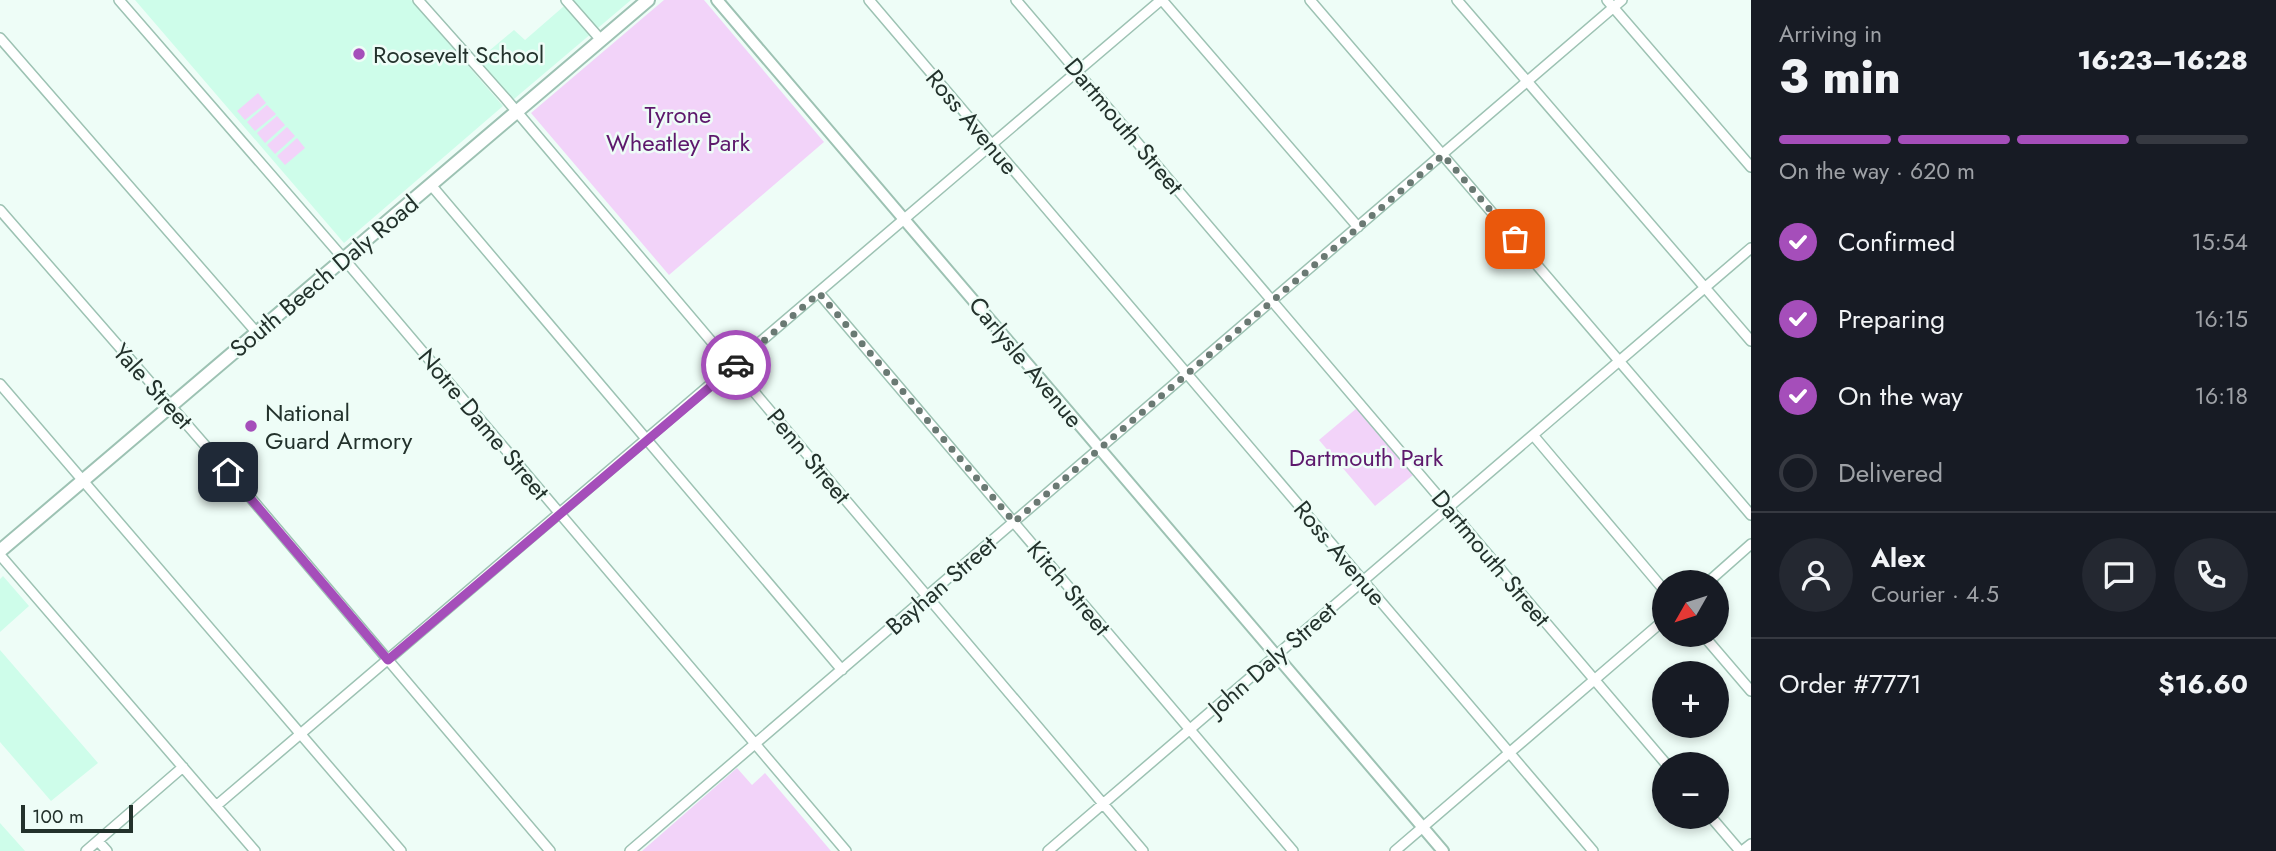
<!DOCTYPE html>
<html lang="en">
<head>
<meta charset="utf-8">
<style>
  body { margin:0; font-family:Jost,sans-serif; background:#242831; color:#f1f3f6; height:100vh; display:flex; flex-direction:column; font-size:26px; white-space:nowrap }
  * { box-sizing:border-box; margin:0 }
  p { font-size:23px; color:#9ea1a6 }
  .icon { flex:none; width:38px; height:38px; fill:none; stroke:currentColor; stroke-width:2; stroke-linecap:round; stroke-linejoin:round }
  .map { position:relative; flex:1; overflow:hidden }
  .side { display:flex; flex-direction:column; background:#171b24; width:525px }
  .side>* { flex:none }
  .needle { width:46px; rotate:231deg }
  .controls { position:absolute; left:1652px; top:570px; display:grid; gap:14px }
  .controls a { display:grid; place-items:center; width:77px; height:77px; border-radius:50%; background:#171b24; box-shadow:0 4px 10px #0003; font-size:35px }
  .scale { position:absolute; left:21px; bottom:18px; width:112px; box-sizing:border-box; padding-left:7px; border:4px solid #23322c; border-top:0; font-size:19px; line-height:24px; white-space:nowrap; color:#23322c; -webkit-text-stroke:5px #eefdf7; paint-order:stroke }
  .pin { position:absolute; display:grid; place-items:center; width:60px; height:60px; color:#fff; margin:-30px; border-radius:14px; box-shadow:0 4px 10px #0006 }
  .courier { position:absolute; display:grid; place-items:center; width:70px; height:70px; margin:-35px; border:5px solid #a54eba; border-radius:50%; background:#fff; color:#222; box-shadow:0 2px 9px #0007 }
  .summary em { font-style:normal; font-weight:800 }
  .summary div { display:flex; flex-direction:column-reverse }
  .summary { display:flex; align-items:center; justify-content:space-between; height:119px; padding:0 28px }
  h1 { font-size:46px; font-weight:800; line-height:52px }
  .bar { display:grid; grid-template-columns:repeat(4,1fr); gap:10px 7px; align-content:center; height:84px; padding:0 28px }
  .bar i { height:9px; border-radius:5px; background:#363941 }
  .bar .active { background:#a54eba }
  .bar p { grid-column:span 4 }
  .line { display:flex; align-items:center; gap:18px; padding:0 28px; border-top:2px solid #363941 }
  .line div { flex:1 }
  .round { display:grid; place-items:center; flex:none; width:74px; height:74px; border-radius:37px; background:#242831 }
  ol { padding:0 28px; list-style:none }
  li { display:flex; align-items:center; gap:21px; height:77px }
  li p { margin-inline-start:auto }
  li .icon { padding:7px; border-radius:50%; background:#a54eba; color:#fff; stroke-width:4 }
  li:last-child { color:#9ea1a6 }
  li i { width:38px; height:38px; border:4px solid #363941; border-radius:50% }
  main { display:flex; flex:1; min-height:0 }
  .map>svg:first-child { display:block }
  .built { fill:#cefdea }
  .green { fill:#f2d3f9 }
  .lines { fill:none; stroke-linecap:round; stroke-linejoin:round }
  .minor-casing { stroke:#9dc2b3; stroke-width:12 }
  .tertiary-casing { stroke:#9dc2b3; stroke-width:14 }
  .secondary-casing { stroke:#9dc2b3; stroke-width:16 }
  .minor { stroke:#fff; stroke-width:9 }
  .tertiary { stroke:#fff; stroke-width:10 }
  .secondary { stroke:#fff; stroke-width:12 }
  .done { stroke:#6a7973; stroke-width:7; stroke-dasharray:0 12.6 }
  .route { stroke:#a54eba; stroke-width:9 }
  .poi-dot { fill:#a54eba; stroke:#eefdf7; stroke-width:2.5 }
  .labels { text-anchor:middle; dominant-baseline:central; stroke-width:5; stroke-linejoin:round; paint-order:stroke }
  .poi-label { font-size:24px; fill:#23322c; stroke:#eefdf7; text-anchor:start }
  .park-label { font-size:24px; fill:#5d186c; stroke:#eefdf7 }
  .street-label { font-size:24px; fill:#23322c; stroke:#eefdf7 }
</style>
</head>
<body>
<main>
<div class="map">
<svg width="1751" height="851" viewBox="0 0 1751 851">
  <rect width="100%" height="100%" fill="#eefdf7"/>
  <path class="built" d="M135,0H411L503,106L344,243Z
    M571,0H631L514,99L477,61L514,30L525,40Z
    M3,576L29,606L0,632V579Z
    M0,650L98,763L51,801L0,742Z
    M0,823L25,851H0Z"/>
  <path class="green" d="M664,0H704L824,142L669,275L531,113Z
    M258,93L266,103L245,120L237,111Z
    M267,105L276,114L255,131L247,122Z
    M277,116L285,125L265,143L257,133Z
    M287,127L295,136L275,154L267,145Z
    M297,138L305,148L285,165L277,156Z
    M1357,408L1413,475L1375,506L1319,440Z
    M737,768L752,785L765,773L831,851H642Z"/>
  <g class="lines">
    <g class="minor-casing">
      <path id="minor" d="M119,0L350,266L846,851
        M418,0L506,99L1143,851
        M566,0L601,40
        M869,0L1593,851
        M1016,0L1667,765
        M1162,0L1358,227
        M1310,0L1751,515
        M1457,0L1751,341
        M1607,0L1751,167
        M0,38L257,333
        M431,185L842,670
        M0,210L244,490L550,851
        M819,293L1293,851
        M0,384L401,851
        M1533,435L1664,590
        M0,555L255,851
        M1707,583L1751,544
        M1703,635L1751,691
        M216,806L1161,0
        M1711,817L1740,851
        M98,841L107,851
        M86,851L183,767
        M630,851L1622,0
        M1048,851L1751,248
        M1395,851L1664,620
        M1742,851L1751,844"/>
    </g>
    <g class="tertiary-casing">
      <path id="tertiary" d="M717,0L1443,851"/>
    </g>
    <g class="secondary-casing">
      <path id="secondary" d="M0,551L648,0"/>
    </g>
    <use href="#minor" class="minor"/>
    <use href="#tertiary" class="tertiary"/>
    <use href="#secondary" class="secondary"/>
  </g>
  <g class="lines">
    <path class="done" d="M736,365L819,293L1014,522L1443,155L1515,239"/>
    <path class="route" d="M228,472L388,660L736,365"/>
  </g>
  <g class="poi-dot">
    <circle cx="359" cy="54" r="7"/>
    <circle cx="251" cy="426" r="7"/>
  </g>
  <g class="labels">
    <g class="poi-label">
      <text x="373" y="54">Roosevelt School</text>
      <text x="265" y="412">National<tspan x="265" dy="28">Guard Armory</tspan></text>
    </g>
    <g class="park-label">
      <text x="678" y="114">Tyrone<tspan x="678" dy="28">Wheatley Park</tspan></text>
      <text x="1366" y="457">Dartmouth Park</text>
    </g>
    <g class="street-label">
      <text transform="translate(972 122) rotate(50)">Ross Avenue</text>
      <text transform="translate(1124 126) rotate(50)">Dartmouth Street</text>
      <text transform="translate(324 276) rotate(-40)">South Beech Daly Road</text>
      <text transform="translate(1026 362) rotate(50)">Carlysle Avenue</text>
      <text transform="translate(153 386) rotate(48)">Yale Street</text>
      <text transform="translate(484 424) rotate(50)">Notre Dame Street</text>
      <text transform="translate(809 456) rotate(50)">Penn Street</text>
      <text transform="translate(1340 553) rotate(50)">Ross Avenue</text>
      <text transform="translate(1491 558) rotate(50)">Dartmouth Street</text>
      <text transform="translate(941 585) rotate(-41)">Bayhan Street</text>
      <text transform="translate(1069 588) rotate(50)">Kitch Street</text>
      <text transform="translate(1272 659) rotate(-41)">John Daly Street</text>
    </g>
  </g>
</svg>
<div class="controls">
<a><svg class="needle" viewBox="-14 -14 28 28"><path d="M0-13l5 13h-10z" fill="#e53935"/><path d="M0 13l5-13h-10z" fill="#9ea1a6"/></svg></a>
<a>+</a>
<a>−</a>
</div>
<div class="scale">100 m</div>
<div class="pin" style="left:1515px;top:239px;background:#ea580c"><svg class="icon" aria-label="bag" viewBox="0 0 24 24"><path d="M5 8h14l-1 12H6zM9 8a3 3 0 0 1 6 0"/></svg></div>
<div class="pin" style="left:228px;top:472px;background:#1f2937"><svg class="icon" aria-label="home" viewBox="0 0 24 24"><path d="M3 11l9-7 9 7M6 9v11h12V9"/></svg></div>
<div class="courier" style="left:736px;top:365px"><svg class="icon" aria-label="car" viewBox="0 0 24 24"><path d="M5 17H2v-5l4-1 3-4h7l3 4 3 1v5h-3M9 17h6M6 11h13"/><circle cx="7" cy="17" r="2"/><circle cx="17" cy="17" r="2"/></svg></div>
</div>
<section class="side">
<div class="summary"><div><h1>3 min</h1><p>Arriving in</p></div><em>16:23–16:28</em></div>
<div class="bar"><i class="active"></i><i class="active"></i><i class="active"></i><i></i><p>On the way · 620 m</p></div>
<ol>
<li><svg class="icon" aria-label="check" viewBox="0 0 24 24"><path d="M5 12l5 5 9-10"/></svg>Confirmed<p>15:54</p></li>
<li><svg class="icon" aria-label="check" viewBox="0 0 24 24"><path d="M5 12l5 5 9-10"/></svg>Preparing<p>16:15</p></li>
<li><svg class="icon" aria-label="check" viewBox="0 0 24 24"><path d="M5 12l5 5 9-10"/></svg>On the way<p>16:18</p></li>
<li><i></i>Delivered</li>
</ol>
<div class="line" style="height:126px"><a class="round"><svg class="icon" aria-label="person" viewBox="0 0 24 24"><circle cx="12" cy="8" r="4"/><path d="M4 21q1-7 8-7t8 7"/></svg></a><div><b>Alex</b><p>Courier · 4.5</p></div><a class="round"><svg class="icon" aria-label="chat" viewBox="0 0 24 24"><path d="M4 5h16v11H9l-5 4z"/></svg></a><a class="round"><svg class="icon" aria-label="phone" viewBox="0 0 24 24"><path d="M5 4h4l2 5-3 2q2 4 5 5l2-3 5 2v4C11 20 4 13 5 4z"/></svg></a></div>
<div class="line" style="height:91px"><div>Order #7771</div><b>$16.60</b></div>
</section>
</main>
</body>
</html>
